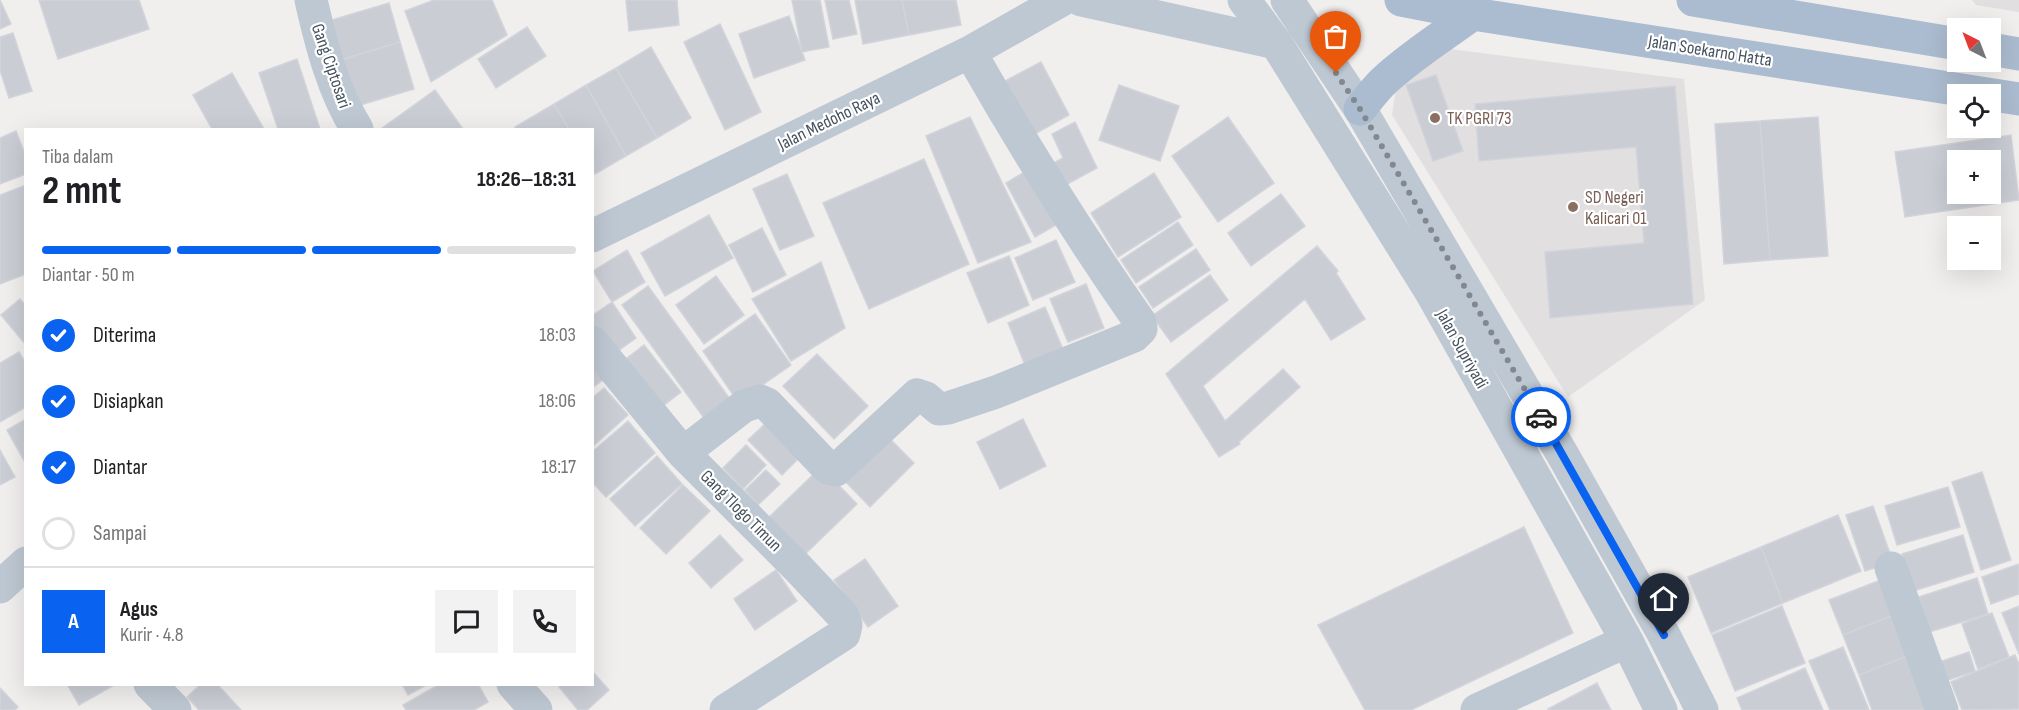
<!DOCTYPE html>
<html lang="id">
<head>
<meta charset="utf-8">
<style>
  body { margin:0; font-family:"Sofia Sans Condensed",sans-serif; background:#f2f2f2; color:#202124; height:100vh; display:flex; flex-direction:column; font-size:22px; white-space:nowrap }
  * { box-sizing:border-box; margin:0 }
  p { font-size:20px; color:#757577 }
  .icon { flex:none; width:33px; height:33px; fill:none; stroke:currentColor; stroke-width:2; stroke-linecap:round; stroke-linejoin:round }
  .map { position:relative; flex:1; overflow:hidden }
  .side { position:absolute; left:24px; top:128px; width:570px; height:558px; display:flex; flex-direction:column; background:#fff; border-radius:0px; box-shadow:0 6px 24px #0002 }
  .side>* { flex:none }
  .needle { width:39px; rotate:318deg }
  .controls { position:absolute; left:1947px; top:18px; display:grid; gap:12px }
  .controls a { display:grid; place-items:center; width:54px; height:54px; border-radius:0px; background:#fff; box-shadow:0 6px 24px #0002; font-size:30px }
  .pin { position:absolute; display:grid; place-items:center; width:51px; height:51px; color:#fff; margin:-62px -26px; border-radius:50% 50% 50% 0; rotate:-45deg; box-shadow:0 0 6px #0007 }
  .pin .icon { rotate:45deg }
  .courier { position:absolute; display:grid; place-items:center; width:60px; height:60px; margin:-30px; border:4px solid #0a63f0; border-radius:50%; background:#fff; color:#222; box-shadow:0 2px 8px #0007 }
  .summary em { font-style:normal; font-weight:700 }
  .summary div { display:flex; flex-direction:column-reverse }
  .summary { display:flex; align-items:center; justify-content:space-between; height:102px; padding:0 18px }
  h1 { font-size:39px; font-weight:700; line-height:45px }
  .bar { display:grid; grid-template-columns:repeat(4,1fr); gap:9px 6px; align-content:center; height:72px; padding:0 18px }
  .bar i { height:8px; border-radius:4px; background:#e0e0e0 }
  .bar .on { background:#0a63f0 }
  .bar p { grid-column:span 4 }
  .line { display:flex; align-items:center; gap:15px; padding:0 18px; border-top:2px solid #e0e0e0 }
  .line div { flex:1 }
  .round { display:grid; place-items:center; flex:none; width:63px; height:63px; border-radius:0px; background:#f2f2f2 }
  ol { padding:0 18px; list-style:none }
  li { display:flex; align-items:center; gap:18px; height:66px }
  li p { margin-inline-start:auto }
  li .icon { padding:6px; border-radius:50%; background:#0a63f0; color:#fff; stroke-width:4 }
  li:last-child { color:#757577 }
  li i { width:33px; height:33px; border:3px solid #e0e0e0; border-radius:50% }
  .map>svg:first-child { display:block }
  .education { fill:#e2dfe0 }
  .building { fill:#cacdd4; stroke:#d2d4db; stroke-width:1.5; fill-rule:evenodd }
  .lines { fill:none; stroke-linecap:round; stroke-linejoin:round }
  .minor { stroke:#bec8d2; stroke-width:33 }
  .major { stroke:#acbcd0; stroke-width:33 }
  .done { stroke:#818890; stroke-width:6; stroke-dasharray:0 10.8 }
  .route { stroke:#0a63f0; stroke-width:8 }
  .education-dot { fill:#8d6e63; stroke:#fff; stroke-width:2 }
  .labels { text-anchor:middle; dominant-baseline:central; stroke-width:4.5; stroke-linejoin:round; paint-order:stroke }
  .street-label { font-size:18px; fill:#45515e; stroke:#fff }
  .education-label { font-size:18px; fill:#785e54; stroke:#fff; text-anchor:start }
</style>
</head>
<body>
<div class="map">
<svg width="2019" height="710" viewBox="0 0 2019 710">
  <rect width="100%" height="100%" fill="#f1eeee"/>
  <path class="education" d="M1972,0H2019V12L1976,5Z
    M1435,47L1684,79L1705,300L1568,397L1392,115L1398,75Z"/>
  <path class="building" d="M0,0L11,24L0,29Z
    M39,0H139L149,29L58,59Z
    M434,0H492L507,35L431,82L405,11Z
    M626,0H677L679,25L629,31Z
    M792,0H820L829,47L802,52Z
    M825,0H849L857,34L833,39Z
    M855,0H902L909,35L863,44Z
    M902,0H956L961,25L909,35Z
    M389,3L400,42L337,61L325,22Z
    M789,16L805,60L754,78L739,34Z
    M720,24L761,112L725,130L684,42Z
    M527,27L546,56L496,88L478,59Z
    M13,33L32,91L9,98L0,70V37Z
    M400,42L414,89L350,108L337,61Z
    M651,47L691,118L657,138L616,68Z
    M297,59L320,129H278L259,73Z
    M1041,62L1069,115L1033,135L1005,81Z
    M616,68L657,138L626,156L586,85Z
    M232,73L264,129H212L193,95Z
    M1436,75L1463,151L1433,161L1406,85Z
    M586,85L626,156L595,174L592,169V129H569L554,104Z
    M1119,85L1179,106L1160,161L1099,140Z
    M1675,86L1693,304L1550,318L1545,252L1644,243L1636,147L1479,161L1475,104Z
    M435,90L463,129H383L382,128Z
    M554,104L569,129H516L515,127Z
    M970,117L1031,242L978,263L926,136Z
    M1228,117L1274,183L1218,222L1172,156Z
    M1818,117L1828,256L1770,260L1760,121Z
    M1760,121L1770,260L1724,264L1715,124Z
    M1075,122L1097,168L1060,188L1048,166L1063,158L1052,134Z
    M16,131L26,157V174L0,184V138Z
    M2011,135L2019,200L1905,217L1895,152ZM1958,160H1990V194H1958Z
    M924,159L969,264L869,309L823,203Z
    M1033,167L1063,221L1035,237L1006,183Z
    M1154,173L1181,217L1118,257L1091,213Z
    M787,174L814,236L780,250L753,189Z
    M26,185V274L0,284V195Z
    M1281,194L1305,226L1251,266L1228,233Z
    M709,215L733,258L665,296L641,253Z
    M1178,222L1193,245L1136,283L1121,260Z
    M762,228L786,275L753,292L729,245Z
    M1056,240L1075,282L1033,300L1015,258Z
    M1317,246L1338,271L1336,273L1365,319L1331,340L1305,299L1203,386L1225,421L1283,369L1300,387L1239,442L1240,444L1219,457L1166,374Z
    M1196,249L1210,270L1153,308L1139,287Z
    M627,250L645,282L612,302L593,271Z
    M1009,256L1029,305L988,323L967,273Z
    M821,262L845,328L791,361L752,299Z
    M1210,275L1228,300L1171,342L1152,316Z
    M716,276L744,315L704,344L676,305Z
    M1086,284L1104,328L1068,342L1050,299Z
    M648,286L730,399L704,418L622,305Z
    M20,299L26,306V345L1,315Z
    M612,302L636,338L608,358L592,335V316Z
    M1045,307L1065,354L1027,370L1008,323Z
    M755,314L791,365L738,402L703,351Z
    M644,345L681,392L655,412L618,365Z
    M19,352L26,364V407L0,422V363Z
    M817,354L868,406L834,439L783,386Z
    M592,364L604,379L592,388Z
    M604,388L628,415L592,447V398Z
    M26,419V464L7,430Z
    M1023,419L1046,466L1000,489L977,442Z
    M769,420L803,454L782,475L748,440Z
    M628,421L655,453L606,497L592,482V452Z
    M886,435L914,463L870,507L842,478Z
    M746,445L766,465L743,489L723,468Z
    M0,450L15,477L0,485Z
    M657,456L682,484L635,526L610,499Z
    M821,467L857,504L799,560L764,522Z
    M766,470L780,484L758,505L745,490Z
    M1982,472L2011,560L1981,570L1952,482Z
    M683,485L710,511L666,554L640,528Z
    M1948,487L1960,527L1897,545L1885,506Z
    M1873,506L1893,562L1865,571L1846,515Z
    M1838,515L1861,571L1783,603L1761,547Z
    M1524,527L1573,633L1411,710H1365L1318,625Z
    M720,535L743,560L711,588L689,563Z
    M1963,535L1974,572L1913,591L1902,554Z
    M1761,547L1783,603L1711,633L1688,577Z
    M865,559L898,606L868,627L834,580Z
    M2019,564V594L1991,604L1982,577Z
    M776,570L797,601L755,630L734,599Z
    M1886,578L1899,613L1843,635L1829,600Z
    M1977,578L1988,614L1929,632L1919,597Z
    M1782,606L1805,663L1735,691L1712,635Z
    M2019,606V654L2002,613Z
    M1899,613L1915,653L1859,675L1843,635Z
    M1992,613L2009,657L1978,669L1962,624Z
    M1843,647L1869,710H1830L1809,661Z
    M1969,652L1975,671L1945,681L1939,662Z
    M1915,653L1937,710H1872L1859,675Z
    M2015,655L2019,664V709L1962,710L1951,682Z
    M1805,668L1823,710H1742L1737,698Z
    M592,671L609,690L587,710H578L559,687L563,684H592Z
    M1597,683L1611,710H1549L1548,709Z
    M67,684H116L79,705Z
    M201,684H217L241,710H199L187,697Z
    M402,684H428L408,695Z
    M440,684H478L488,702L474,710H406L403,705Z
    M0,688L18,707L15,710H0Z"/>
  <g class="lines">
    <path class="minor" d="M311,0C321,44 333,91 357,129
      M1081,0L1276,43
      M1244,0L1276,43L1431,292L1627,641L1661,710
      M1287,0L1360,109L1564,457L1664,635L1702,710
      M592,236L970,52L1062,0
      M592,342L683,453L798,568L843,616L846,625L844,634L726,710
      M683,453L744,406L760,401L767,404L828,468L836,470L917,395L926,398L939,409L948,408L996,392L1134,336L1141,329L1140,322C1079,235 1023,145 970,52
      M1891,568L1942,710
      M0,587L26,563
      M150,684L175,710
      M513,684L536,710
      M1477,710L1627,641"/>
    <path class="major" d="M1401,0L1473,14L2019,99
      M1693,0L1958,44
      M1990,49L2019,54
      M1360,109C1368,99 1376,88 1385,80C1412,55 1443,36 1473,14"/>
  </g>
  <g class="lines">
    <path class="done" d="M1336,73L1360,109L1541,417"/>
    <path class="route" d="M1541,417L1664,635"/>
  </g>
  <g class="education-dot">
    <circle cx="1435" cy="118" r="6"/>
    <circle cx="1573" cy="207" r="6"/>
  </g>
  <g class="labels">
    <g class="street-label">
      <text transform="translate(1710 51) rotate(9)">Jalan Soekarno Hatta</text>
      <text transform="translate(331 66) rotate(71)">Gang Ciptosari</text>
      <text transform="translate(829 121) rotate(-26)">Jalan Medoho Raya</text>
      <text transform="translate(1462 349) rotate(61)">Jalan Supriyadi</text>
      <text transform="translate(741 511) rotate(45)">Gang Tlogo Timun</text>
    </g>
    <g class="education-label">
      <text x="1447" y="118">TK PGRI 73</text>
      <text x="1585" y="197">SD Negeri<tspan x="1585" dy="21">Kalicari 01</tspan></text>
    </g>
  </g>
</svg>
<div class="controls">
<a><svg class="needle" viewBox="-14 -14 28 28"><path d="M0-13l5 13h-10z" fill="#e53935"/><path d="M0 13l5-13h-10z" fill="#757577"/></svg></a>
<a><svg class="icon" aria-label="locate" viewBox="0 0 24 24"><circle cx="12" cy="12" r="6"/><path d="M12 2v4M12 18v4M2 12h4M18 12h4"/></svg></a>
<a>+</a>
<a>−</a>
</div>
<div class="pin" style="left:1336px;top:73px;background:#ea580c"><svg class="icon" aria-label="bag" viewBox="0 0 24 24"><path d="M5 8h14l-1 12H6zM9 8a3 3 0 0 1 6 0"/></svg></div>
<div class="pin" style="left:1664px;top:635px;background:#1f2937"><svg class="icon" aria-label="home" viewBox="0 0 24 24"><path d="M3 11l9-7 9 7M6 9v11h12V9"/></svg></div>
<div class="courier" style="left:1541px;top:417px"><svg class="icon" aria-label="car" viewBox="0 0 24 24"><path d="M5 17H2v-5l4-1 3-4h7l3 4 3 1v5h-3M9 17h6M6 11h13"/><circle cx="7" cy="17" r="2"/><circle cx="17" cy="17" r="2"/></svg></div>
<section class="side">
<div class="summary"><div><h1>2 mnt</h1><p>Tiba dalam</p></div><em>18:26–18:31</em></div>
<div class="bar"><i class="on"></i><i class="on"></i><i class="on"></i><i></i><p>Diantar · 50 m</p></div>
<ol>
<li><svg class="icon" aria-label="check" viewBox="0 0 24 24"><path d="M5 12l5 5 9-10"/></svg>Diterima<p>18:03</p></li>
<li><svg class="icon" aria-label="check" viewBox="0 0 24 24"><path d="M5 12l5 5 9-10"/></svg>Disiapkan<p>18:06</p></li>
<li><svg class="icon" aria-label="check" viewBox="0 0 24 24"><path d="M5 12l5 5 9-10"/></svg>Diantar<p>18:17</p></li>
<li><i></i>Sampai</li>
</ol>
<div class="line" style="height:108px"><b class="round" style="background:#0a63f0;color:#fff">A</b><div><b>Agus</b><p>Kurir · 4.8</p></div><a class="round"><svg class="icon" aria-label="chat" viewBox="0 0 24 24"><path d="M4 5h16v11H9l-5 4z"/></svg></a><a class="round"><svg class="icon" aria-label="phone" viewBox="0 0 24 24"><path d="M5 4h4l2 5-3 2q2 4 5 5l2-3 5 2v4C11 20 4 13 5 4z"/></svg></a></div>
</section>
</div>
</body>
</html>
